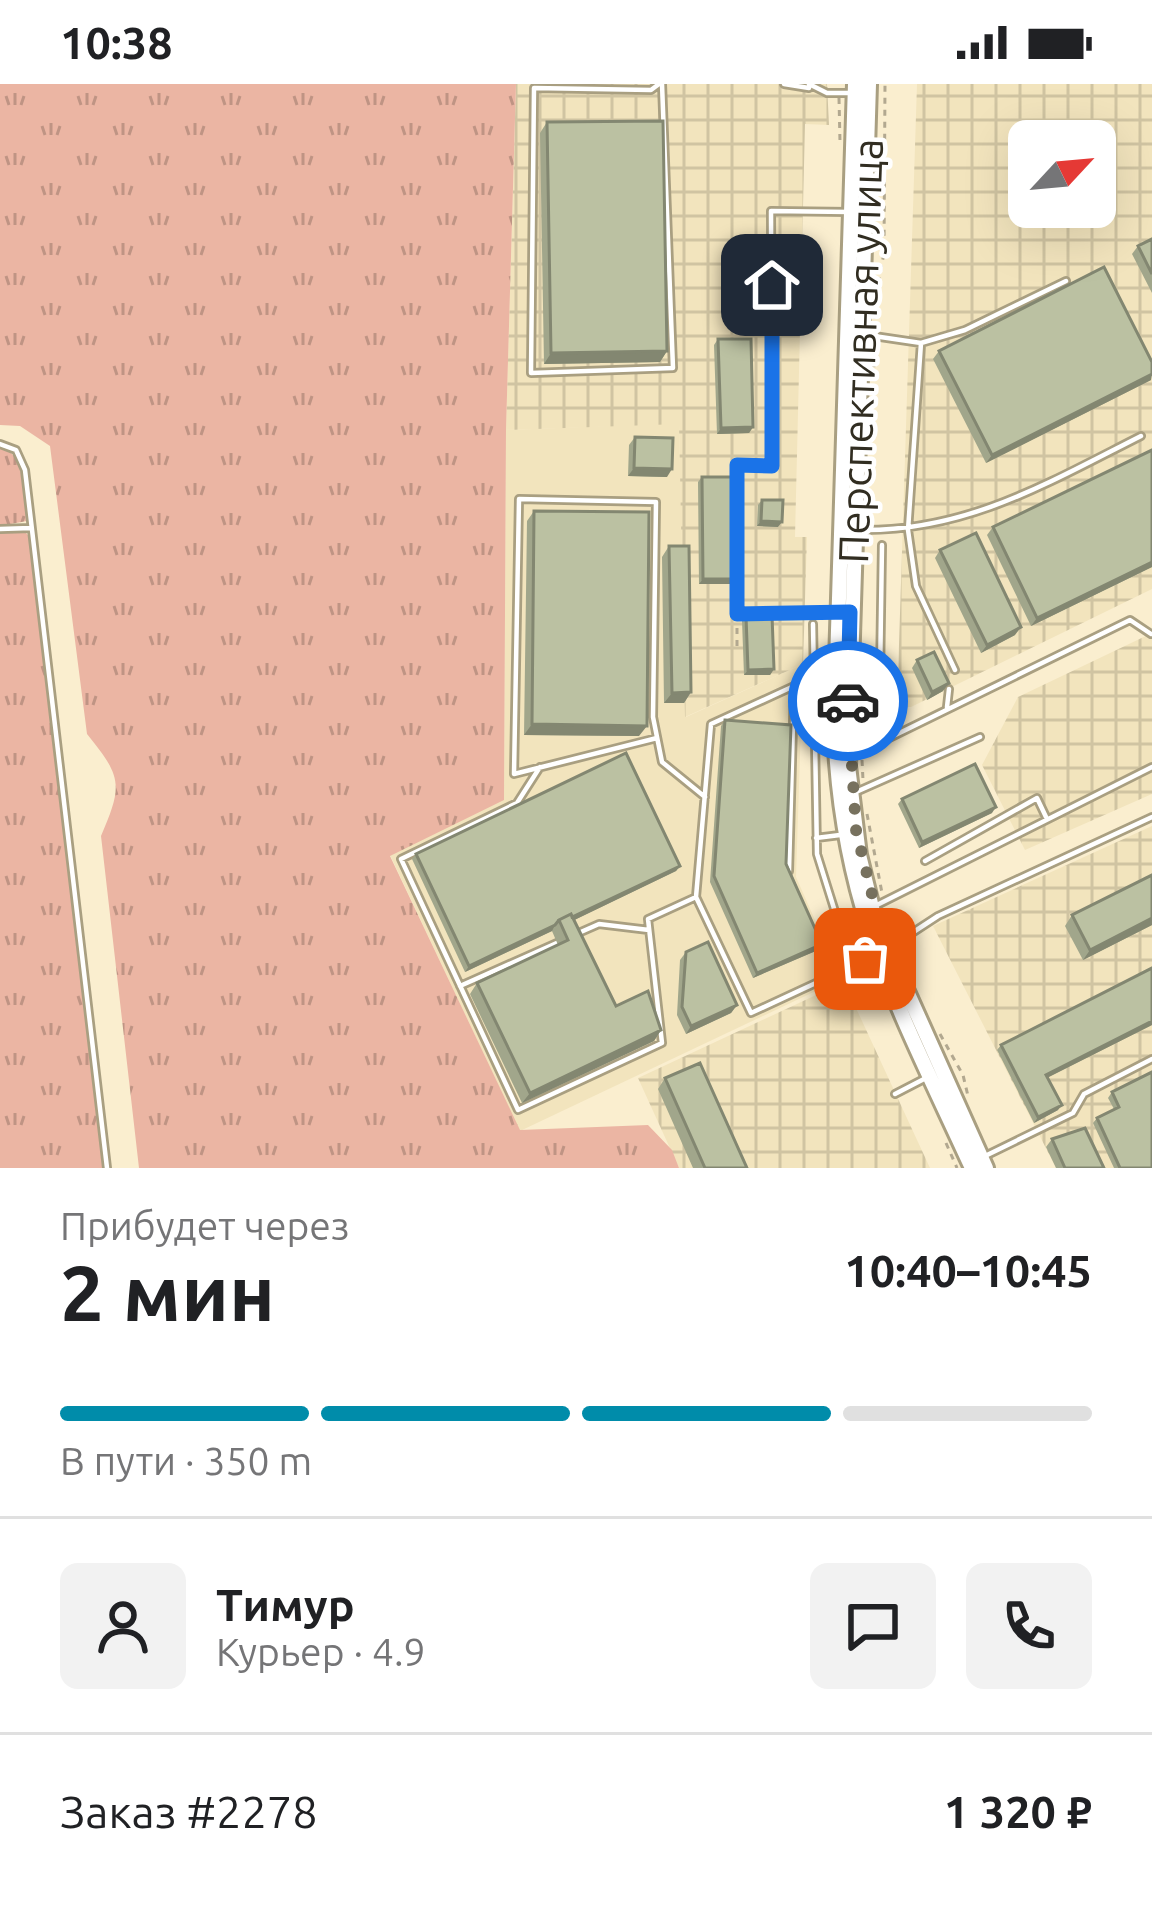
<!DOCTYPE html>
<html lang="ru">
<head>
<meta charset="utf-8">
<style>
  body { margin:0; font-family:Ubuntu,sans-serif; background:#f2f2f2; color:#202124; height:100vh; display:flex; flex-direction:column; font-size:45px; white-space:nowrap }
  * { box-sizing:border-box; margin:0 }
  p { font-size:39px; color:#757577 }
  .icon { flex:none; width:66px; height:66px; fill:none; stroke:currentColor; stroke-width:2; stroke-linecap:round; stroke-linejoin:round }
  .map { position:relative; height:1084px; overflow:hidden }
  .details { display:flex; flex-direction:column; background:#fff; flex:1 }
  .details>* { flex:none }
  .needle { width:78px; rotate:64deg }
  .controls { position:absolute; left:1008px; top:36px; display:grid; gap:24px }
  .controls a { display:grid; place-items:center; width:108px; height:108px; border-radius:18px; background:#fff; box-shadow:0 12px 48px #0002; font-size:60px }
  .pin { position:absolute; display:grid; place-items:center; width:102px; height:102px; color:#fff; margin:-51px; border-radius:24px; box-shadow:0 6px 18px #0006 }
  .courier { position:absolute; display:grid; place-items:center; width:120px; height:120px; margin:-60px; border:9px solid #1a73e8; border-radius:50%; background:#fff; color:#222; box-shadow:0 3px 15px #0007 }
  .head em { font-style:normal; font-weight:700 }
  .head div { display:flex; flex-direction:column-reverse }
  .head { display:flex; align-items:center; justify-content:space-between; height:204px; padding:0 60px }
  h1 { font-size:78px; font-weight:700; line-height:90px }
  .bar { display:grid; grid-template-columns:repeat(4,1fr); gap:18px 12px; align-content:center; height:144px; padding:0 60px }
  .bar i { height:15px; border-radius:9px; background:#e0e0e0 }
  .bar .selected { background:#008caa }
  .bar p { grid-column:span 4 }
  .line { display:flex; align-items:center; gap:30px; padding:0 60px; border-top:3px solid #e0e0e0 }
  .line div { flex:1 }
  .round { display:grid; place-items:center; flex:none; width:126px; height:126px; border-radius:18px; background:#f2f2f2 }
  .status { display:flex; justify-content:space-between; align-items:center; height:84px; padding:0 60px; background:#fff; direction:ltr }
  .status svg { height:33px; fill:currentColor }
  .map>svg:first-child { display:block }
  .built { fill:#f2e4bd }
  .industrial { fill:url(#industrial-grid); fill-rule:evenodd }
  .grass { fill:url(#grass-tufts) }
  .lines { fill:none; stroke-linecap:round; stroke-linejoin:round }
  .lane-casing { stroke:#a99f81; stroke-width:10 }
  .primary-casing { stroke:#a99f81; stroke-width:20 }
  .path { stroke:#b2a890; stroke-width:3; stroke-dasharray:6 6; stroke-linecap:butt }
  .lane { stroke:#fff; stroke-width:4.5 }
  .primary { stroke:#fff; stroke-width:14 }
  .wall { fill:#a1a68b }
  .shaded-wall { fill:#838771 }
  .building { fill:#bbc1a2; stroke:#838771; stroke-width:3 }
  .done { stroke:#77715e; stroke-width:12; stroke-dasharray:0 21.6 }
  .route { stroke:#1a73e8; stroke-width:15 }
  .labels { text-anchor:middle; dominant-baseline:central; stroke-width:9; stroke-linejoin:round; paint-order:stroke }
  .street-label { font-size:42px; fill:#312d21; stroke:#fff }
</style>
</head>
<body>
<div class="status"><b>10:38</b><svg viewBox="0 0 49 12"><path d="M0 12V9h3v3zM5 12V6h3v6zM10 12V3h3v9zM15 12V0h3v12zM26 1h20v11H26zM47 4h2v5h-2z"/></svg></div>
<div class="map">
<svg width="1152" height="1084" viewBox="0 0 1152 1084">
  <defs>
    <pattern id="industrial-grid" width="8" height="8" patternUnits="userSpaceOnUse" patternTransform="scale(3)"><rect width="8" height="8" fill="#f2e4bd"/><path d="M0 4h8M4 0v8" fill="none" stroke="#d0c4a2"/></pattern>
    <pattern id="grass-tufts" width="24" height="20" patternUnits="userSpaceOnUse" patternTransform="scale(3)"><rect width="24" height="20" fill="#ebb5a3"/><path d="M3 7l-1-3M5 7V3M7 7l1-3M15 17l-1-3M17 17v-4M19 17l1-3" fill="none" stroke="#bf9484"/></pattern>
  </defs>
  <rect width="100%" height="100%" fill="#faeecf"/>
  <path class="built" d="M679,339L686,633L803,580L796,793L841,895L520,1047L390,771L504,715L506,346Z"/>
  <path class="industrial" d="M516,0H827L829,41L805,40L795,453H807L803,580L685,633L679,340L506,346Z
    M917,0H1152V505L911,623H897ZM1029,57H1095V123H1029Z
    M1152,549V710L1025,766L982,681L1018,613Z
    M1152,742V1084H1056L933,842Z
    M844,898L930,1084H679L638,994Z"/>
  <path class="grass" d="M0,0H516L506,346L504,716L390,772L520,1046L648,1041L672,1066L679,1084H139L101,752C123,701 122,693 87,650L50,362L20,342L0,341Z
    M0,362C29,374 25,410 27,437L0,442Z
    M0,448H25L31,454L105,1084H0Z"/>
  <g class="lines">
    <g class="lane-casing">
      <path id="lane" d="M659,0L651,6L534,4L531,289L673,284L662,0
        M784,0L809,4
        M809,0L827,9H853
        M867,251L921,259L965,246L1066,197
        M921,259L908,446L916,502L955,586
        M0,360L16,366L25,386L107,1084
        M0,445L31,444
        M859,446C966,448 1048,399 1141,352
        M833,528L737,530V381L772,382L771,127L849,128
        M813,540L817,770L852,882
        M794,602L831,605
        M947,623L949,605
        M657,654L514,690L519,415L656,418L653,633L662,678L705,713
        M879,659L1130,536L1151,550
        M851,672L879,659L882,461
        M540,683L517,719L401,775L518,1026L662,959L648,835L696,813
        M856,708L980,653
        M816,754L840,751
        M925,777L1037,714L1046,733
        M789,787L794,602L711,640L696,813L751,929L874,872
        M877,821L1152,683
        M574,851L599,840L649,846
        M820,858L834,891
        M889,864L938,832L1152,733
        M460,902L559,858
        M895,1010L924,995
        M983,1073L1073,1029L1084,1010L1152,975"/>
    </g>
    <g class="primary-casing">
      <path id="primary" d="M855,0L835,643C841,824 899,924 972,1084
        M869,0L848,682L859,771L875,836L986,1084"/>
    </g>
    <path class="path" d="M839,14L840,58
      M876,211L884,169L885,0
      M875,247V226
      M872,319L875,262
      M737,562V540
      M862,676L863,696
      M867,730L882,809
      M940,950L963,991L968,1012
      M946,1059L957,1084"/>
    <use href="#lane" class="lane"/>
    <use href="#primary" class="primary"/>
  </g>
  <path class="wall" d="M547,38L667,267L660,278L544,280L540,49Z
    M1152,155V209L1132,170L1138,162Z
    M718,255L753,343L749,349L717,350L714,261Z
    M939,267L1151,296L986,379L933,275Z
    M635,353L667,393L628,392L629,361Z
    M1152,366V483L1031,542L987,451L993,443Z
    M702,393L736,495L732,500H699L698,398Z
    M762,416L778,443L757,442L758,421Z
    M534,427L639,652L524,651L527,437Z
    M669,462L691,608L684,619H664L662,473Z
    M940,466L1015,551L981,569L935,474Z
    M746,532L774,585L770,591H744L742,537Z
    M917,576L943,607L927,616L912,584Z
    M725,636L822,860L818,866L753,894L710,798L721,642Z
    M902,715L992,729L919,764L898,720Z
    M416,770L680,782L676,787L574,836L616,922L661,946L654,957L522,1019L470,910L477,899L558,861L552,847L465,888L412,775Z
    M1152,791V841L1083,876L1065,842L1072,831Z
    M686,868L737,921L731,929L686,950L677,931L680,876Z
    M1152,941L1048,993L1058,1026L1034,1039L997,966L1001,961Z
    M665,994L747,1084H693L658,1005Z
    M1112,1008L1152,1084H1114L1093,1039L1097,1034L1114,1025L1108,1014Z
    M1052,1055L1104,1084H1056L1046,1063Z"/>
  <path class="shaded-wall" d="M667,267L660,278L544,280L551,269Z
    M1152,290L1151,296L986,379L992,371Z
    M753,343L749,349L717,350L721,344Z
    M634,384L672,385L667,393L628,392Z
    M761,437L782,438L778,443L757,442Z
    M1152,478V483L1031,542L1037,534Z
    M703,495H736L732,500H699Z
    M1021,543L1015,551L981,569L987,561Z
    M774,585L770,591H744L748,586Z
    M949,599L943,607L927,616L932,608Z
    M691,608L684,619H664L672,609Z
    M532,640L647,642L639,652L524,651Z
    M996,723L992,729L919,764L922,758Z
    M680,782L676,787L562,842L560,839Z
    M1152,834V841L1083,876L1090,866Z
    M555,841L552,847L465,888L469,882Z
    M822,860L818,866L753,894L757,889Z
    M737,921L731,929L686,950L691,942Z
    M1152,937V941L1043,996L1046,991Z
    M661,946L654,957L522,1019L530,1009Z
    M1062,1021L1058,1026L1034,1039L1038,1033Z"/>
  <path class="building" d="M663,37L667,267L551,269L547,38Z
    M1152,155V190L1138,162Z
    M1104,183L1152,278V290L992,371L939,267Z
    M718,255H751L753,343L721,344Z
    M635,353L673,354L672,385L634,384Z
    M1152,366V478L1037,534L993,443Z
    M702,393H735L736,495H703Z
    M762,416H783L782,438L761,437Z
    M534,427L649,428L647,642L532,640Z
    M976,449L1021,543L987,561L940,466Z
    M669,462H689L691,608L672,609Z
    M772,531L774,585L748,586L746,532Z
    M934,568L949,599L932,608L917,576Z
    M725,636L791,641L786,780L822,860L757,889L714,792Z
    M626,669L680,782L572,833L571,830L559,836L555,841L469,882L416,770Z
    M975,680L996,723L922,758L902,715Z
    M1152,791V834L1090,866L1072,831Z
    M571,830L616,922L648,907L661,946L530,1009L477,899L568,856L559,836Z
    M708,858L737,921L691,942L682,923L686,868Z
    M1152,884V937L1046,991L1062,1021L1038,1033L1001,961Z
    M700,979L747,1084H705L665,994Z
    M1152,988V1084H1120L1097,1034L1119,1023L1112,1008Z
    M1085,1044L1104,1084H1065L1052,1055Z"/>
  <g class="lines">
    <path class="done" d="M848,617L856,746L886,866L865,875"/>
    <path class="route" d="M772,201V382L737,381V530L850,528L848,617"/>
  </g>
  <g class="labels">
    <g class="street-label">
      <text transform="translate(860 267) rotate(-88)">Перспективная улица</text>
    </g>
  </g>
</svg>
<div class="controls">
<a><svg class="needle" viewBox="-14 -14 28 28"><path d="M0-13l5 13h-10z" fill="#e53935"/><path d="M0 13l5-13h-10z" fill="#757577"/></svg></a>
</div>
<div class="pin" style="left:865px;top:875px;background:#ea580c"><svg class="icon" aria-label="bag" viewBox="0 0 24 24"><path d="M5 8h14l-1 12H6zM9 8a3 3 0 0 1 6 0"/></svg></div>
<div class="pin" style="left:772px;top:201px;background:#1f2937"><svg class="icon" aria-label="home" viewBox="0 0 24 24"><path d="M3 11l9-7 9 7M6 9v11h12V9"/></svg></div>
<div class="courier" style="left:848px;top:617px"><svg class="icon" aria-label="car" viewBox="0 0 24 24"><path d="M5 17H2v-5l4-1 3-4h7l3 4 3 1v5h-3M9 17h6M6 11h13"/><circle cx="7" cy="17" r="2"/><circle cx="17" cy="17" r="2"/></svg></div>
</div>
<section class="details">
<div class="head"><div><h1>2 мин</h1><p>Прибудет через</p></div><em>10:40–10:45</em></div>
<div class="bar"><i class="selected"></i><i class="selected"></i><i class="selected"></i><i></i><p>В пути · 350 m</p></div>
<div class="line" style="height:216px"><a class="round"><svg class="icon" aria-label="person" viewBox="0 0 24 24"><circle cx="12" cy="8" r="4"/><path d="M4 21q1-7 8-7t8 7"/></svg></a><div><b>Тимур</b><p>Курьер · 4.9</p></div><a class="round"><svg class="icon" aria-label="chat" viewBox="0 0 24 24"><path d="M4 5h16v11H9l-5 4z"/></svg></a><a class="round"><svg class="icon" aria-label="phone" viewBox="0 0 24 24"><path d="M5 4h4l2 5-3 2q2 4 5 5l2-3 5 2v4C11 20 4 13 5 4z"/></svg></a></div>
<div class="line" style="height:156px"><div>Заказ #2278</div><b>1 320 ₽</b></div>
</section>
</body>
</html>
